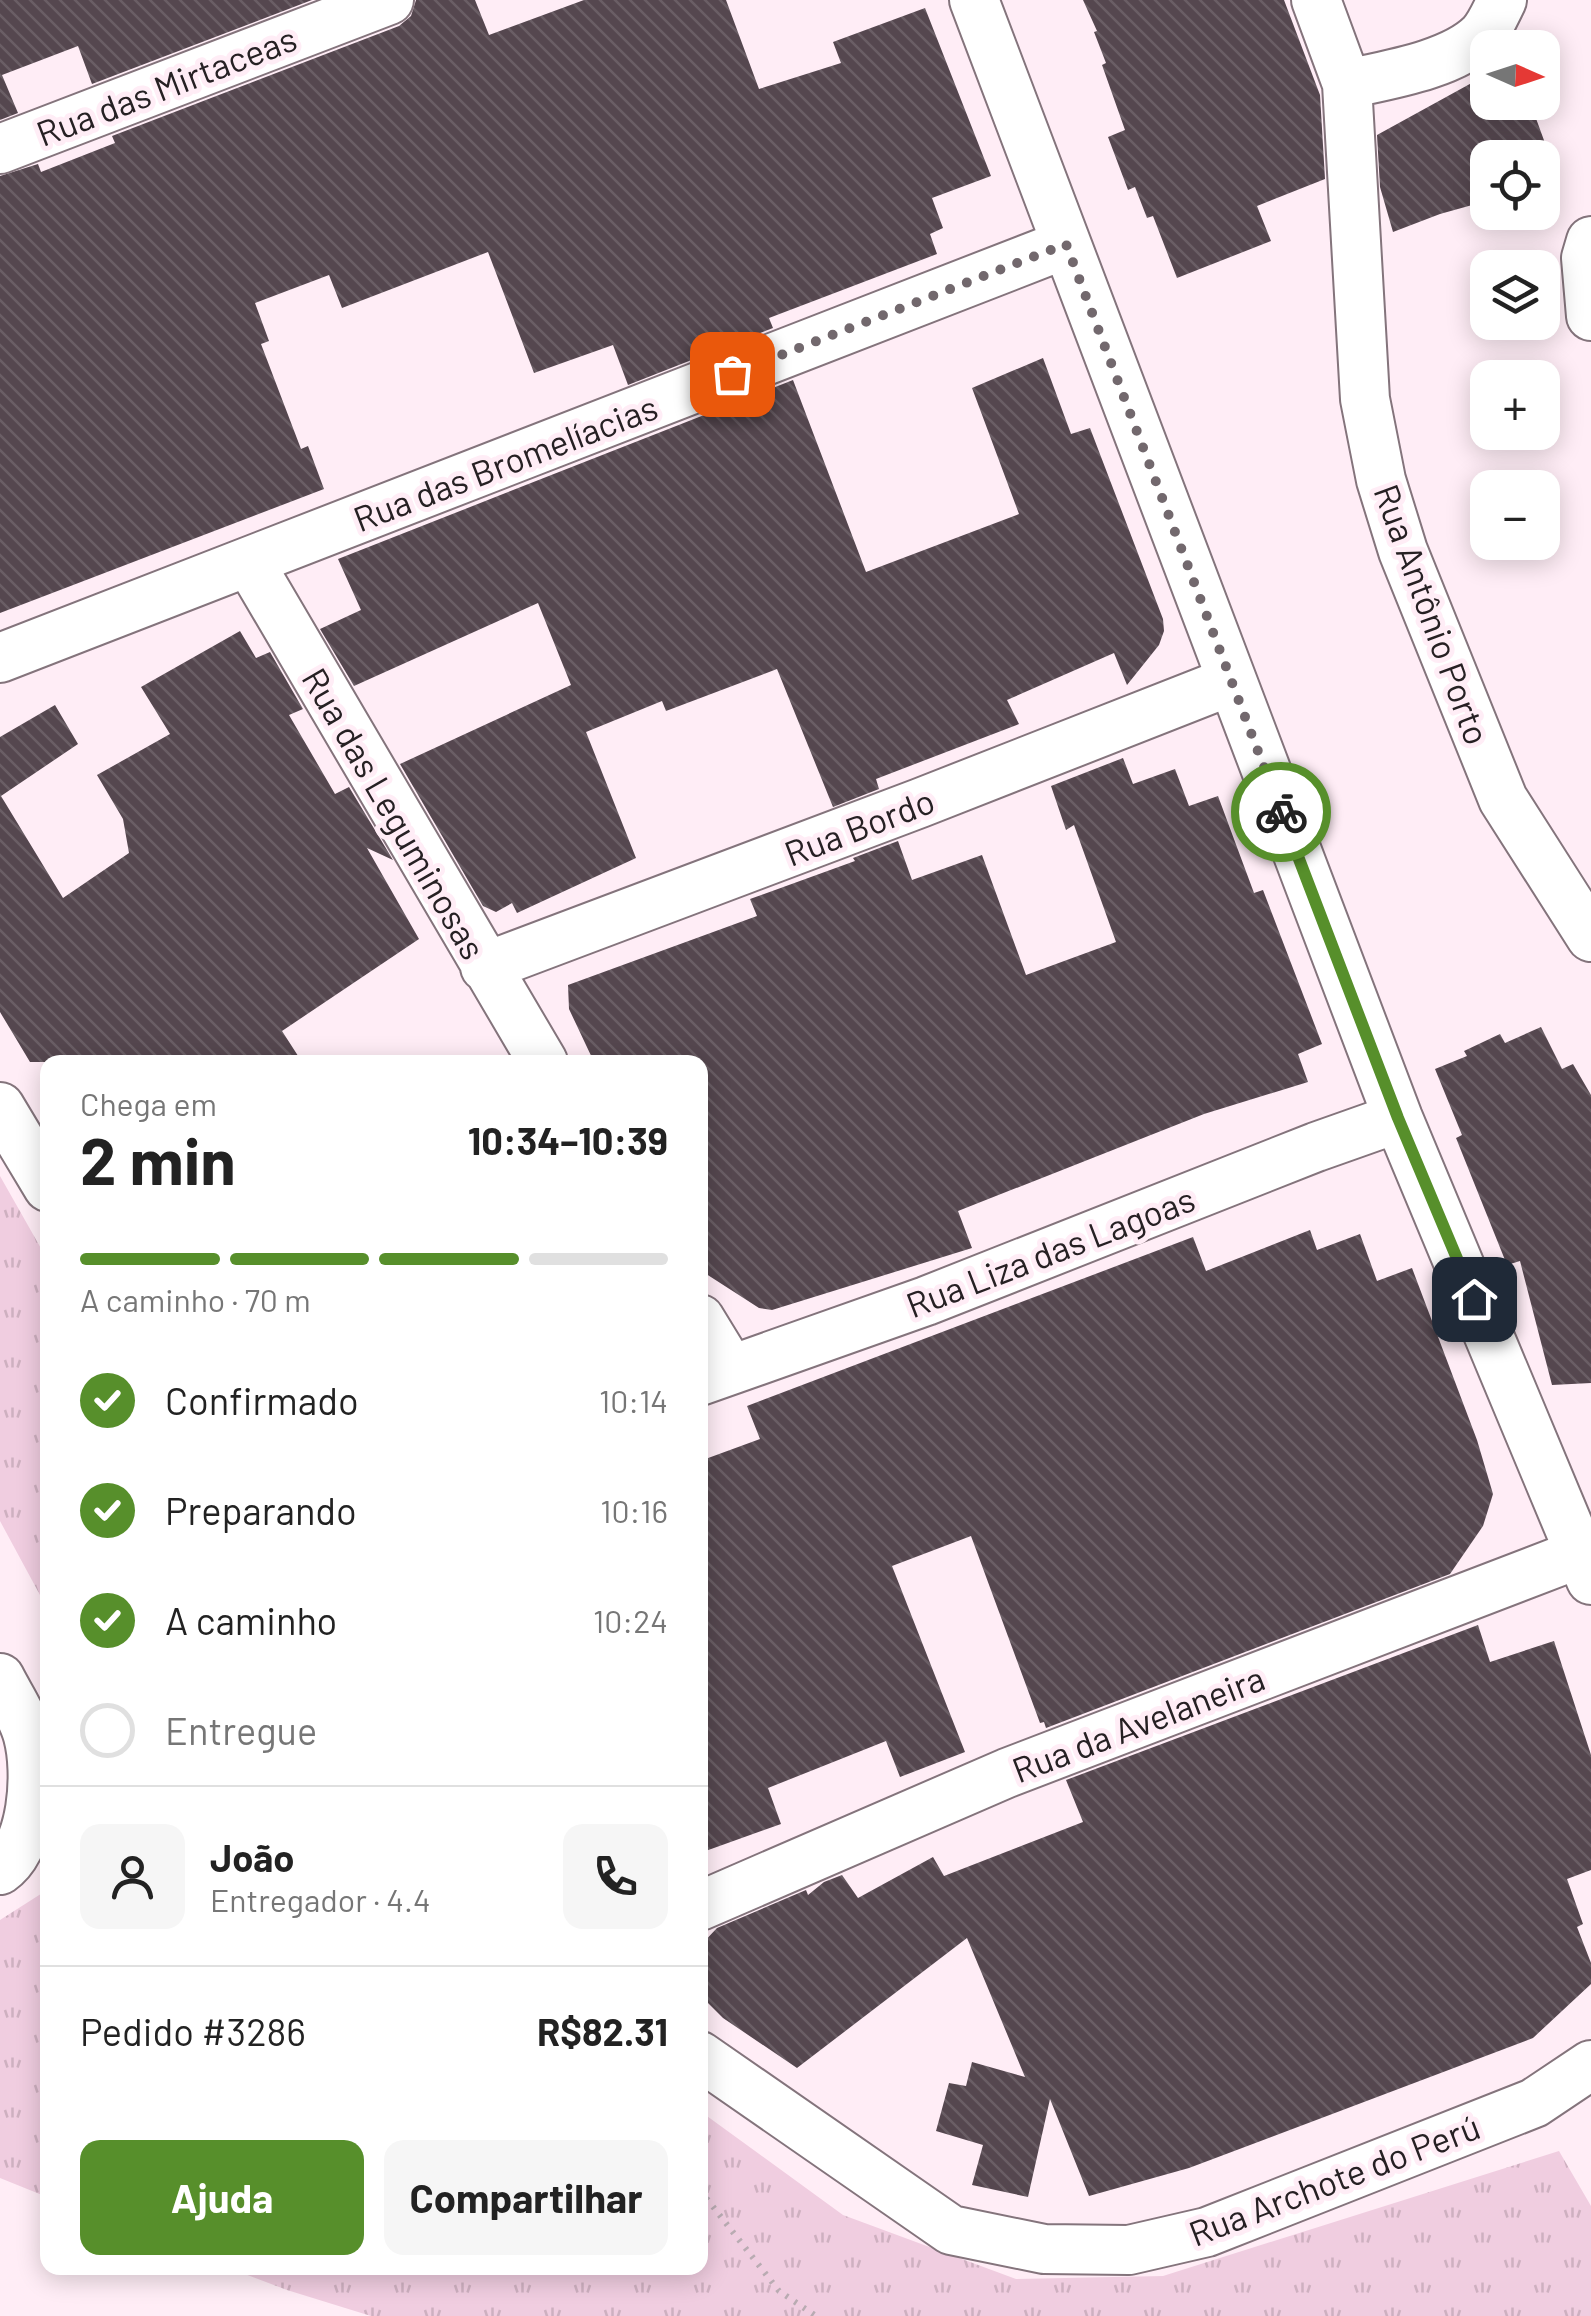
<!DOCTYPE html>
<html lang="pt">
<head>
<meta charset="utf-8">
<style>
  body { margin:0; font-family:Barlow,sans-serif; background:#f6f6f6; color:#222; height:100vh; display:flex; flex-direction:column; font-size:38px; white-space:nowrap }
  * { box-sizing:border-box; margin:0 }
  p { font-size:32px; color:#767676 }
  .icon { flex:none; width:55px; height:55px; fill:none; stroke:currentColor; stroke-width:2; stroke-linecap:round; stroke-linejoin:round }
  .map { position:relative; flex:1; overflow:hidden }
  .side { position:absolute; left:40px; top:1055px; width:668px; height:1220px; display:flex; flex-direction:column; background:#fff; border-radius:20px; box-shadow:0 5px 25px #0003 }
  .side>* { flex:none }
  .needle { width:65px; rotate:93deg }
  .controls { position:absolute; left:1470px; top:30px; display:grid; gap:20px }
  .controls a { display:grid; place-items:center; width:90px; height:90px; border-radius:20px; background:#fff; box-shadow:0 5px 25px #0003; font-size:50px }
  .pin { position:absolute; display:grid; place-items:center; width:85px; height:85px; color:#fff; margin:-42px; border-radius:20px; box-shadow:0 5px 15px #0006 }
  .courier { position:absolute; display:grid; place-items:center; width:100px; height:100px; margin:-50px; border:8px solid #578f2b; border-radius:50%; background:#fff; color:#222; box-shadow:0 2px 12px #0007 }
  .headline em { font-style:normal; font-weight:700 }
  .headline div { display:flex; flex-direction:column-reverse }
  .headline { display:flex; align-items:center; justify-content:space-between; height:170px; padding:0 40px }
  h1 { font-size:65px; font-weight:700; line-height:75px }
  .bar { display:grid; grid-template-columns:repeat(4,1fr); gap:15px 10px; align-content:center; height:120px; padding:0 40px }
  .bar i { height:12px; border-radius:8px; background:#e0e0e0 }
  .bar .selected { background:#578f2b }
  .bar p { grid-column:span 4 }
  .line { display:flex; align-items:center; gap:25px; padding:0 40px; border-top:2px solid #e0e0e0 }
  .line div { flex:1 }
  .round { display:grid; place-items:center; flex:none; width:105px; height:105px; border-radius:20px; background:#f6f6f6 }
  ol { padding:0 40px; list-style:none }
  li { display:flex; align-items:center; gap:30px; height:110px }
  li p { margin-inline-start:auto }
  li .icon { padding:10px; border-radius:50%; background:#578f2b; color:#fff; stroke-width:4 }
  li:last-child { color:#767676 }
  li i { width:55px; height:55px; border:5px solid #e0e0e0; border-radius:50% }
  .primary-button { display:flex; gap:20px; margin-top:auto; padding:20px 40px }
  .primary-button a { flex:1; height:115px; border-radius:20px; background:#578f2b; color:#fff; font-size:40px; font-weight:700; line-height:115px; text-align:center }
  .primary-button a+a { background:#f6f6f6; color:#222 }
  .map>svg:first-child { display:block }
  .grass { fill:url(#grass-tufts) }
  .building { fill:url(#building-back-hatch) }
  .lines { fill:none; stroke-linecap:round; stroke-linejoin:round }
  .minor-casing { stroke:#84747c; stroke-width:52 }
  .path { stroke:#b9abb2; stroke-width:6; stroke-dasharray:2.5 8; stroke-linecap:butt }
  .minor { stroke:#fff; stroke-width:48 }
  .done { stroke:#72686d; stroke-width:10; stroke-dasharray:0 18 }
  .route { stroke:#578f2b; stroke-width:12 }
  .labels { text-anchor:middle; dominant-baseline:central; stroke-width:10; stroke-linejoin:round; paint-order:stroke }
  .street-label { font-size:35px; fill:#262023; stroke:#ffedf6 }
</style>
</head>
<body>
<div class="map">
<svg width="1591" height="2316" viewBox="0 0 1591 2316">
  <defs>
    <pattern id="grass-tufts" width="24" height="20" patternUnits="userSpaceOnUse" patternTransform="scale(2.5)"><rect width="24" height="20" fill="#f0cde0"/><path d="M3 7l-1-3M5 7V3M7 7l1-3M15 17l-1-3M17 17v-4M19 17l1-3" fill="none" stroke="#ceb0c0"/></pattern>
    <pattern id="building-back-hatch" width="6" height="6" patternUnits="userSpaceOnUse" patternTransform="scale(2.5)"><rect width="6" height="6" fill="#55474f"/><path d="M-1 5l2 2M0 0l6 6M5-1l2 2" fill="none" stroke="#6a5e65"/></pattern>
  </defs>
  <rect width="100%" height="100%" fill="#ffedf6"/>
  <path class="grass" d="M0,1176L47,1259V1608L0,1521Z
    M47,1890V2197L0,2178V1920Z
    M700,2111L843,2215L1016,2279L1163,2276L1559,2151L1591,2206V2316H371L287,2290L229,2268H700Z"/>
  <path class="building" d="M0,0H312L92,84L78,46L2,75L18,113L0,120Z
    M416,0H475L489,35L584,0H726L759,89L841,63L833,42L925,8L991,176L932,198L943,228L930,234L937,254L769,318L773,328L628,385L613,345L534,373L488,252L342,308L329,275L255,303L269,341L261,344L301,449L308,446L324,489L0,613V176L38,164L41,172L115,143L112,136L399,26L411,16Z
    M1083,0H1284L1320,95L1325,179L1257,206L1271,241L1177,278L1153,216L1147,218L1135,187L1128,190L1108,137L1125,130L1102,65L1106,63L1094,32L1097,31Z
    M1488,74V102H1530L1549,154L1542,158H1488V185L1479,189L1483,202L1440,214L1393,232L1380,187L1377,135Z
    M1043,358L1071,434L1090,428L1163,619L1164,631L1159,645L1127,685L1114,653L1007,700L1019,724L876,779L879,789L833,807L777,669L666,711L662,701L586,732L636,858L517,913L512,903L496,912L483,906L400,764L571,685L538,603L354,686L320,629L361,610L338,559L793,380L866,572L1019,514L972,388Z
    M240,631L256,658L270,652L303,709L289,715L335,794L349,787L393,860L367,848L419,939L282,1031L302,1062H30L0,1012V737L55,705L78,744L1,796L63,898L129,853L123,819L97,775L170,734L141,687Z
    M1123,758L1133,784L1175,769L1189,806L1218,796L1254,893L1263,890L1322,1044L1298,1054L1308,1082L1204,1114L958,1211L972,1248L772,1310L759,1308L700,1270V1062H594L569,1009L568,985L757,916L750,899L855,861L853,858L898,841L912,880L982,855L1026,975L1116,942L1074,825L1066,830L1051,786Z
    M1541,1027L1562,1069L1573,1064L1591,1095V1383L1552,1385L1520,1261L1507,1265L1456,1138L1462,1135L1435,1069L1467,1056L1464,1051L1500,1034L1505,1043Z
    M1310,1230L1317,1250L1360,1234L1377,1281L1412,1268L1477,1440L1493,1494L1483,1526L1450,1574L1046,1728L1044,1722L1040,1723L971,1536L892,1566L965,1752L900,1777L886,1741L768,1788L781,1824L700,1853V1461L760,1439L747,1406L1193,1237L1206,1271Z
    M1478,1625L1490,1662L1554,1641L1591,1755V1870L1567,1879L1583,1924L1577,1927L1591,1963V1984L1533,2038L1189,2168L1089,2196L1050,2099L1028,2197L972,2185L983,2145L936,2131L949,2083L966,2086L972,2062L1025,2077L967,1938L797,2068L723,2018L705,2000L700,1986V1946L717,1928L806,1890L808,1895L824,1882L842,1875L858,1898L933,1857L944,1876L1083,1822L1066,1780Z"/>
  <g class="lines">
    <g class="minor-casing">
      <path id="minor" d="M974,0L1398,1118L1591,1580
        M1316,0L1347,84C1387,75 1452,65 1482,35C1491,25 1496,12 1502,0
        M1347,84L1365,399L1381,480L1403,551L1503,799L1591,937
        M0,149L389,0
        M1591,241L1586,258L1591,316
        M249,562L543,1062
        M0,658L1066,244
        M485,967L920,803L1231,681
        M0,1107L48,1187
        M700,1319L730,1368
        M700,1381L926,1301L1316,1147L1398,1118
        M0,1678C9,1696 23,1716 28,1736C38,1773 33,1847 0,1870
        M700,1906L1007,1773L1581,1553
        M700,2056L951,2230L1044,2249L1129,2250L1207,2232L1534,2103L1591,2065"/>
    </g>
    <path class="path" d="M700,2190L779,2291L816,2316"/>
    <use href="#minor" class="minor"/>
  </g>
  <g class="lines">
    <path class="done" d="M732,374L1066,244L1281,812"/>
    <path class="route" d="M1281,812L1398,1118L1474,1299"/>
  </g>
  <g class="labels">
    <g class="street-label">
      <text transform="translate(166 85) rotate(-21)">Rua das Mirtaceas</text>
      <text transform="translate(505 462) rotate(-21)">Rua das Bromelíacias</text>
      <text transform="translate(1433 614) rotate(70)">Rua Antônio Porto</text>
      <text transform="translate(395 813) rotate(60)">Rua das Leguminosas</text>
      <text transform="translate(859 826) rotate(-21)">Rua Bordo</text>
      <text transform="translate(1050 1251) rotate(-21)">Rua Liza das Lagoas</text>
      <text transform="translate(1138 1723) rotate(-21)">Rua da Avelaneira</text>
      <text transform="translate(1334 2179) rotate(-21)">Rua Archote do Perú</text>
    </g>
  </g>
</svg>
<div class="controls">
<a><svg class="needle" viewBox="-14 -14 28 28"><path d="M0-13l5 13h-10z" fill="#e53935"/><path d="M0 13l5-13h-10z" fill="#767676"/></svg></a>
<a><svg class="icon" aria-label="locate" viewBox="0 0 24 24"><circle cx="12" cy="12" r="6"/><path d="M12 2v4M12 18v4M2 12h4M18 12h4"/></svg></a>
<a><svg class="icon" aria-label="layers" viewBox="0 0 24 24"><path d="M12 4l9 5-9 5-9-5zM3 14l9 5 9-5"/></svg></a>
<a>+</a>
<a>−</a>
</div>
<div class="pin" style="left:732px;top:374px;background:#ea580c"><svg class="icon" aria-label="bag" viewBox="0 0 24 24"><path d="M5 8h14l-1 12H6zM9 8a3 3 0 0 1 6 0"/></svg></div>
<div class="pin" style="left:1474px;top:1299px;background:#1f2937"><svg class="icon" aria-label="home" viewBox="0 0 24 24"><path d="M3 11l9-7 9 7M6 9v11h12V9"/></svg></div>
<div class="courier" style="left:1281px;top:812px"><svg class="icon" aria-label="bike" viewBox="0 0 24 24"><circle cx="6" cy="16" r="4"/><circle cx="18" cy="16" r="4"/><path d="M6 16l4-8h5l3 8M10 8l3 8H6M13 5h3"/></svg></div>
<section class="side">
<div class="headline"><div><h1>2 min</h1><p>Chega em</p></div><em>10:34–10:39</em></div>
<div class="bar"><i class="selected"></i><i class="selected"></i><i class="selected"></i><i></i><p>A caminho · 70 m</p></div>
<ol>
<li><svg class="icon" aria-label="check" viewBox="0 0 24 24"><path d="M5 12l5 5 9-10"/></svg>Confirmado<p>10:14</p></li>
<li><svg class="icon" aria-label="check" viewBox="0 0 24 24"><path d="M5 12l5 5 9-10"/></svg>Preparando<p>10:16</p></li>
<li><svg class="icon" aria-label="check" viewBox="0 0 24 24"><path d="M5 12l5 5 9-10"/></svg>A caminho<p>10:24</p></li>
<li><i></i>Entregue</li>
</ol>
<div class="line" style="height:180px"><a class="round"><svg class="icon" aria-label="person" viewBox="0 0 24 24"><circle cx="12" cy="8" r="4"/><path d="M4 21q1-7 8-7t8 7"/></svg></a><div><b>João</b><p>Entregador · 4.4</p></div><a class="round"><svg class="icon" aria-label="phone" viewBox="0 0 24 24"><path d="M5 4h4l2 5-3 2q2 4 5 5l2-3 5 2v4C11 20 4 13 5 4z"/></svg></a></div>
<div class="line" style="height:130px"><div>Pedido #3286</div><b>R$82.31</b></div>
<div class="primary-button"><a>Ajuda</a><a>Compartilhar</a></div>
</section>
</div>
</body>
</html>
